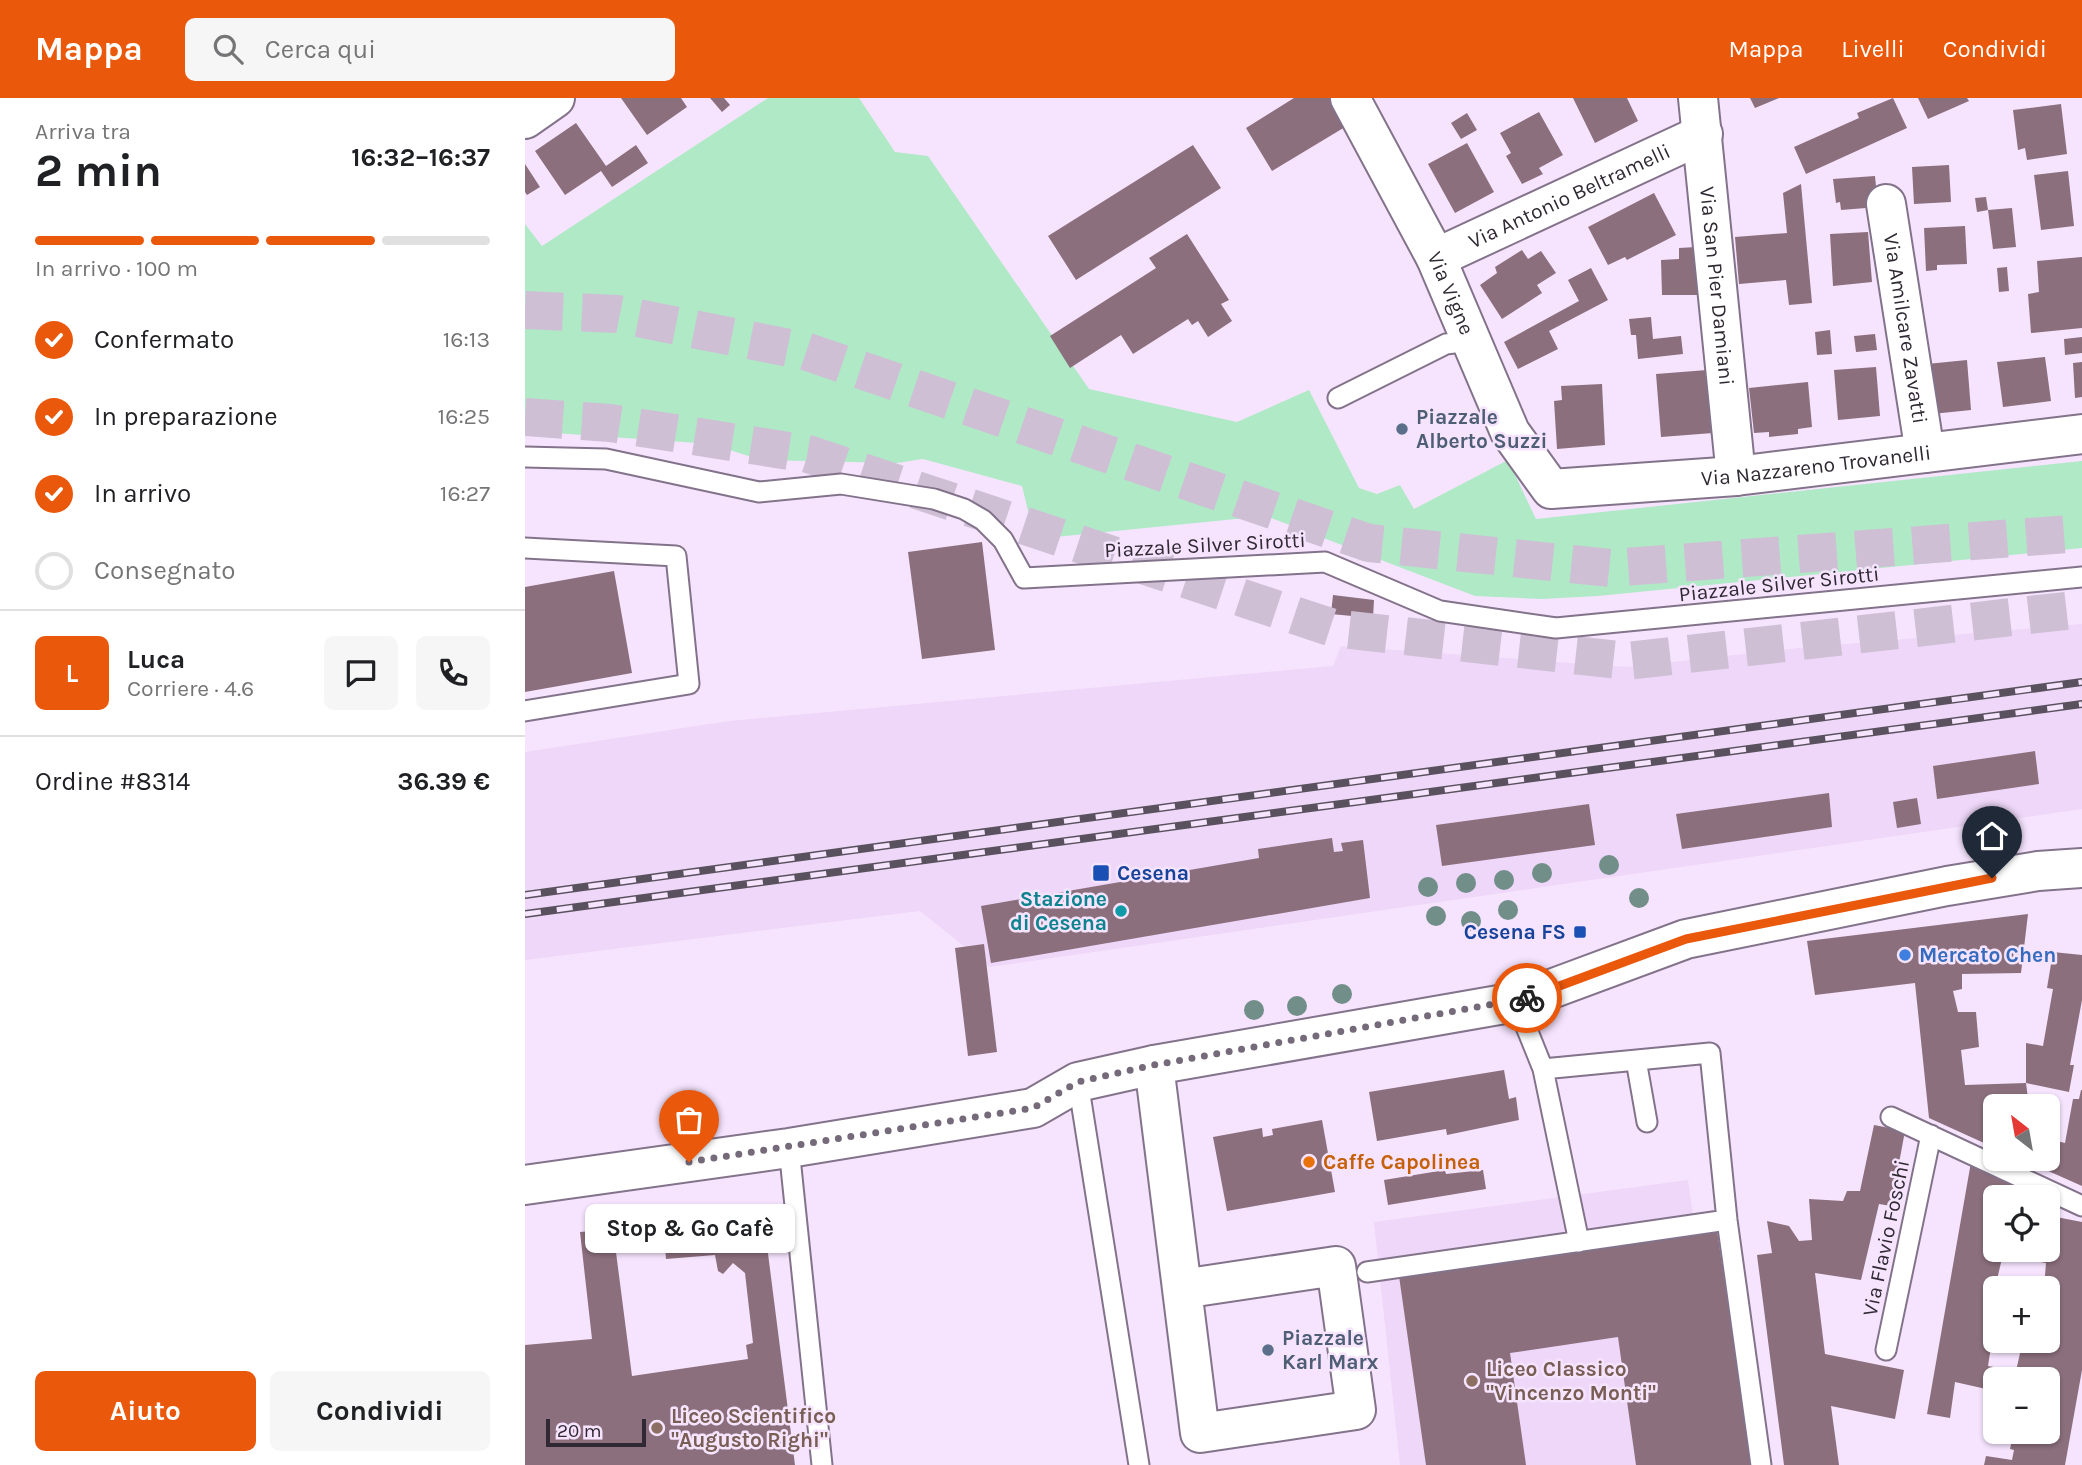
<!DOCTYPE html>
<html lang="it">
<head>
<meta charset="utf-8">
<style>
  body { margin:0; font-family:Karla,sans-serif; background:#f6f6f6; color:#202124; height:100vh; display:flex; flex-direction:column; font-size:26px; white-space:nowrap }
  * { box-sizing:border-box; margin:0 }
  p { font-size:23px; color:#757577 }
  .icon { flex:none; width:38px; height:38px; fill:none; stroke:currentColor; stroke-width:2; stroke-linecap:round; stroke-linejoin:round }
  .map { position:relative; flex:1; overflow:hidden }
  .side { display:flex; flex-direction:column; background:#fff; width:525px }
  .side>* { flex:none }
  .needle { width:46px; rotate:329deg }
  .controls { position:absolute; left:1458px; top:996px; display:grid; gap:14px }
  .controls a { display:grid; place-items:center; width:77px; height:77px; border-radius:10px; background:#fff; box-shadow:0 2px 5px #0004; font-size:35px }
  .scale { position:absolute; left:21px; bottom:18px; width:100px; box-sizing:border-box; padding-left:7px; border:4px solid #302933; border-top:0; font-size:19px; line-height:24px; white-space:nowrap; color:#302933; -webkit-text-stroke:5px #f6e4fe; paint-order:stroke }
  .pin { position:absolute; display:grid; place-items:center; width:60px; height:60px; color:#fff; margin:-72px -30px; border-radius:50% 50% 50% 0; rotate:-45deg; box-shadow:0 0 7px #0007 }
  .pin .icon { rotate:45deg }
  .courier { position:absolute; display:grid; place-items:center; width:70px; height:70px; margin:-35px; border:5px solid #ea580c; border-radius:50%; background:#fff; color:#222; box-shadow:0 2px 9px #0007 }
  .bubble { position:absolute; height:49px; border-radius:10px; background:#fff; box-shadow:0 2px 5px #0004; font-size:23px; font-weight:700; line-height:49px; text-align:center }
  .overview em { font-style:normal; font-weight:700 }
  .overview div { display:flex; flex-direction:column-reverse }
  .overview { display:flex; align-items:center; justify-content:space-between; height:119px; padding:0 35px }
  h1 { font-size:46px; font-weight:700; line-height:52px }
  .bar { display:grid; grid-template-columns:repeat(4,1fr); gap:10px 7px; align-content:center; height:84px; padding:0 35px }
  .bar i { height:9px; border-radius:5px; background:#e0e0e0 }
  .bar .active { background:#ea580c }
  .bar p { grid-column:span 4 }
  .line { display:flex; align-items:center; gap:18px; padding:0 35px; border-top:2px solid #e0e0e0 }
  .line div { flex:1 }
  .round { display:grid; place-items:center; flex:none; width:74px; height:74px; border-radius:10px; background:#f6f6f6 }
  ol { padding:0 35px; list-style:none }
  li { display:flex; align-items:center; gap:21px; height:77px }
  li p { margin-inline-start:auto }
  li .icon { padding:7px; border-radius:50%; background:#ea580c; color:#fff; stroke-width:4 }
  li:last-child { color:#757577 }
  li i { width:38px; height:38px; border:4px solid #e0e0e0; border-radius:50% }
  .primary-button { display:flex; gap:14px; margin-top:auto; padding:14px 35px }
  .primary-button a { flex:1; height:80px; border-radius:10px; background:#ea580c; color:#fff; font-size:28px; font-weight:700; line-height:80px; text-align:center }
  .primary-button a+a { background:#f6f6f6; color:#202124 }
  header { display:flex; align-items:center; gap:42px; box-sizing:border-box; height:98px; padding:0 35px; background:#ea580c; color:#fff }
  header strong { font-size:33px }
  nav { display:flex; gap:38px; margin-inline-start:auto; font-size:24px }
  .search { width:490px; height:63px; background:#f6f6f6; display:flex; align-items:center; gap:18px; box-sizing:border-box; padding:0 24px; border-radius:10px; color:#757577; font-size:26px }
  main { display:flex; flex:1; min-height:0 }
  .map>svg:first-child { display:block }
  .built { fill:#eed7f8 }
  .green { fill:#b0e9c6 }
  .building { fill:#8b6f7d }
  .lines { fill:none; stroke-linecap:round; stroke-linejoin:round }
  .highway-tunnel { stroke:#cebfd5; stroke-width:38; stroke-dasharray:38 19; stroke-linecap:butt }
  .lane-casing { stroke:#83738a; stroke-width:23 }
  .street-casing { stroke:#83738a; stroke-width:42 }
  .lane { stroke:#fff; stroke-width:19 }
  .street { stroke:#fff; stroke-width:38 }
  .rail-casing { stroke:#5a515e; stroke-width:8 }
  .rail { stroke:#f6e4fe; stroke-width:5; stroke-dasharray:16; stroke-linecap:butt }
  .tree { fill:#718e89 }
  .done { stroke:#756a7a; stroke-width:7; stroke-dasharray:0 12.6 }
  .route { stroke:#ea580c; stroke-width:9 }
  .service-dot { fill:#5c6f8a; stroke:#f6e4fe; stroke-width:2.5 }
  .transit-dot { fill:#1a4fb4; stroke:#f6e4fe; stroke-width:2.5 }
  .culture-dot { fill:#0f9aa8; stroke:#f6e4fe; stroke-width:2.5 }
  .shop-dot { fill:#3f7fe0; stroke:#f6e4fe; stroke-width:2.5 }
  .food-dot { fill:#e8710a; stroke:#f6e4fe; stroke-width:2.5 }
  .education-dot { fill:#8d6e63; stroke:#f6e4fe; stroke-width:2.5 }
  .labels { text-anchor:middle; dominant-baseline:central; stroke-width:5; stroke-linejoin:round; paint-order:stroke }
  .street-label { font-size:21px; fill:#302933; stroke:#f6e4fe }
  .service-label { font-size:21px; font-weight:bold; fill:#4e5e75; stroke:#f6e4fe; text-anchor:start }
  .transit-label { font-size:21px; font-weight:bold; fill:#164399; stroke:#f6e4fe; text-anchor:start }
  .culture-label { font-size:21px; font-weight:bold; fill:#0d838f; stroke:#f6e4fe; text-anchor:end }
  .shop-label { font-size:21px; font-weight:bold; fill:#366cbe; stroke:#f6e4fe; text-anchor:start }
  .food-label { font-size:21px; font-weight:bold; fill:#c56008; stroke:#f6e4fe; text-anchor:start }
  .education-label { font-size:21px; font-weight:bold; fill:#785e54; stroke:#f6e4fe; text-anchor:start }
</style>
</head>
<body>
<header>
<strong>Mappa</strong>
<div class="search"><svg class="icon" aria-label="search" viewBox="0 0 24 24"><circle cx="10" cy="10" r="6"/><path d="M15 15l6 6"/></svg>Cerca qui</div>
<nav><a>Mappa</a><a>Livelli</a><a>Condividi</a></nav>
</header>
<main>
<section class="side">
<div class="overview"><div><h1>2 min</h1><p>Arriva tra</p></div><em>16:32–16:37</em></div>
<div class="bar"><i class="active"></i><i class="active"></i><i class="active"></i><i></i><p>In arrivo · 100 m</p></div>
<ol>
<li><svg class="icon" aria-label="check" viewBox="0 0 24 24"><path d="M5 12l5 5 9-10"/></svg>Confermato<p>16:13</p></li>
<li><svg class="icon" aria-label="check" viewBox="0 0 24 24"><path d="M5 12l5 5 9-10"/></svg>In preparazione<p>16:25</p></li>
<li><svg class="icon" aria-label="check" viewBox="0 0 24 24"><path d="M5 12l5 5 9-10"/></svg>In arrivo<p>16:27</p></li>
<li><i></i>Consegnato</li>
</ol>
<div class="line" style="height:126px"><b class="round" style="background:#ea580c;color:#fff">L</b><div><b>Luca</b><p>Corriere · 4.6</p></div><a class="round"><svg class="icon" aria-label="chat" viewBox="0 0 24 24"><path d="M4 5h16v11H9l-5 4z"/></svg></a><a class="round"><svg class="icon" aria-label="phone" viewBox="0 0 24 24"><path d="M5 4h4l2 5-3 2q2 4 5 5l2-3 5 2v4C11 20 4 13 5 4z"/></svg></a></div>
<div class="line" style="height:91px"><div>Ordine #8314</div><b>36.39 €</b></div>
<div class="primary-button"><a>Aiuto</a><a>Condividi</a></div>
</section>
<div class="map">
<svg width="1557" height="1367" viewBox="0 0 1557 1367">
  <rect width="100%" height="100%" fill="#f6e4fe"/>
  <path class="built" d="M1557,526V711L465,869L395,813L0,862V654L204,623L808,568L816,548L1103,569L1274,550Z
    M1163,1082L1168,1117L1192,1114L1228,1367H875L849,1124Z"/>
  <path class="green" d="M243,0H334L370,54L403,58L564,291L712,324L784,292L834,390L852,396L875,387L889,411L983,362L1011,421L1557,363V450L1073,498L1017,501L950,498L741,418L510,441L497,388L398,361L372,365L236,362L186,346L0,333V126L17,148Z"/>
  <path class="building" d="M96,0H156L162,9L122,37Z
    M185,0H199L205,7L197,14Z
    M769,0H809L825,26L747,73L721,30Z
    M1048,0H1102L1113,23L1070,45Z
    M1225,0H1254L1230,10Z
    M1368,0L1382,30L1281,76L1269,49L1334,20L1332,15Z
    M1393,0H1442L1444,3L1403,21Z
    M1536,6L1542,56L1502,62L1500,50L1493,52L1488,12Z
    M1014,14L1038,57L1014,70L1018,76L997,86L981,58L986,55L975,35Z
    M942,15L952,32L936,41L926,25Z
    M51,25L81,68L111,47L123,65L87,89L76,73L40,97L10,53Z
    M942,45L969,94L930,115L903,66Z
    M668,47L696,90L551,182L523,138Z
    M0,66L15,89L2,97L0,94Z
    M1424,67L1426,104L1389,106L1387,69Z
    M1543,73L1549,128L1516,132L1509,77Z
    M1350,78L1353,109L1316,112L1315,104L1311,105L1308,81Z
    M1276,86L1287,205L1264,207L1261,182L1214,186L1210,139L1262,135L1258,95Z
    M1129,95L1151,137L1102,162L1100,159L1083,167L1063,129Z
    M1461,99L1463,112L1452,114L1450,100Z
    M1487,110L1491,149L1468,151L1463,112Z
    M1440,128L1442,166L1412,167V172L1401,173L1399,130Z
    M1343,134L1347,184L1308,188L1305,136Z
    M662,136L704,202L696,206L707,223L683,239L673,223L667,227L663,221L608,256L596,237L545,270L525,238L631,170L624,160Z
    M1171,149L1173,197H1137L1136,162L1154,161V150Z
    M997,152L1003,161L1016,153L1031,175L1012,187L1017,195L977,221L955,187L972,175L970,169Z
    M1557,159V230L1506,235L1503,196L1514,194L1512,163Z
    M1482,169L1484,193L1474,194L1472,170Z
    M1066,170L1083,202L1024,233L1033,251L993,271L979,244L1054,203L1043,182Z
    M1126,219L1128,241L1156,238L1158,256L1113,261L1111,237H1106L1104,221Z
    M1305,232L1307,256L1292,257L1290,234Z
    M1350,236L1352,252L1331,254L1329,238Z
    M1557,239V255L1540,257L1539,241Z
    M1520,259L1526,303L1478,309L1472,264Z
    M1442,262L1446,312L1407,316L1402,266Z
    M1557,264V299L1550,300L1548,265Z
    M1351,269L1355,318L1313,322L1309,272Z
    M1182,272L1188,335L1136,339L1131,276Z
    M1283,284L1287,329L1273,331V336L1244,339V334L1229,335L1224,290Z
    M1077,286L1080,347L1032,351L1029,303L1037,302L1036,288Z
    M457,444L470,552L397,561L383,454Z
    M89,473L107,575L0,594V489Z
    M808,497L849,502L848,520L806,516Z
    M1510,653L1514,686L1412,701L1408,668Z
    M1304,695L1307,729L1157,751L1151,716Z
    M1392,700L1396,726L1372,730L1368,704Z
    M1064,706L1070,747L917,768L911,727Z
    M807,740L809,754L818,753L816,745L838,742L845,800L466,865L456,808L734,760L733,751Z
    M1503,816L1496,875L1437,876V891L1428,893L1433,914H1451L1454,949L1436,952L1440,987L1501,985V945L1518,948L1528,891L1522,890L1528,854L1557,857V902L1545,967H1549L1544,994L1501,985L1504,1008H1470V1050L1404,1020L1390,885L1290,897L1282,843Z
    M459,846L472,954L443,958L430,850Z
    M979,972L984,1001L991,999L994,1022L922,1037L921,1031L852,1043L844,994Z
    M1556,992H1557V1088L1494,1060H1522V1015L1534,1021L1528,1042L1540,1045L1548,1001H1554Z
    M797,1022L810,1094L702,1113L688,1039L737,1030L738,1039L748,1037L747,1031Z
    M1349,1027L1380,1033L1366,1108L1354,1106L1336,1182L1290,1175L1300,1256L1379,1272L1370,1321L1306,1308L1314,1367H1259L1232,1157L1247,1155L1242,1123L1264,1128L1274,1143L1287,1142L1284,1101L1318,1103L1322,1093H1335Z
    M1446,1064L1525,1100L1524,1109L1522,1099H1470L1468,1103L1466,1121H1470V1152H1479L1470,1190V1223L1463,1268L1491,1273L1498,1242H1522V1190H1519L1521,1165L1506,1162L1509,1152H1522V1127L1526,1118L1557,1124V1272L1540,1367H1459L1461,1358L1487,1362L1489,1352L1485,1351L1488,1337L1494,1340L1495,1334H1522V1281H1470V1293L1430,1284L1425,1320L1402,1316Z
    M920,1072L921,1076L958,1072L961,1091L863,1107L859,1082Z
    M212,1115L230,1119L240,1132L270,1367H0V1247L67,1241L55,1134L88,1131L107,1278L223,1261L221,1247L228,1245L220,1175L208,1165L198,1176L193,1173L190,1157L141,1161L140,1149H129L126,1124Z
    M1191,1125L1226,1367H1111L1093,1239L985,1255L1001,1367H901L873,1171Z"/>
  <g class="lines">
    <path class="highway-tunnel" d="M0,212L92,216L280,253L844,445L1085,470L1557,435
      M0,319L85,325L283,356L808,530L1102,563L1557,511"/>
    <g class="lane-casing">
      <path id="lane" d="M813,300L921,246L945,243
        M0,359L81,361L234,394L316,386L409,401L439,411L458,422L478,442L499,480L800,464L915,513L1031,530L1557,479
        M0,450L151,458L164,586L0,613
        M991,904L1018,971L1185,955L1202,1122L1236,1367
        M1111,962L1122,1024
        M1018,971L1054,1144
        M553,984L614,1367
        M1366,1019L1557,1108
        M264,1050L297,1367
        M842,1174L1202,1122
        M1361,1252L1406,1037"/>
    </g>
    <g class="street-casing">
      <g id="street">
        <path id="s1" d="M825,0L911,160L985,334L1026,391L1211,378L1557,336"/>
        <path id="s2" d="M1173,0L1211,378"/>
        <path d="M0,21L30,0"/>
        <path id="s3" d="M1361,106L1400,355"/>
        <path id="s4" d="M911,160L1178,36"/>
        <path d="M629,967L675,1335L831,1312L811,1168L657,1191"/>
        <path d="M0,1087L264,1050L508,1010L553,984L629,967L991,904L1161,841L1422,788L1513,773L1557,770"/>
      </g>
    </g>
    <use href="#lane" class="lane"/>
    <use href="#street" class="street"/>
    <g class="rail-casing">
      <path id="rail" d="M0,797L1557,584
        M0,816L1557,606"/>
    </g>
    <use href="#rail" class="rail"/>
  </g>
  <g class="tree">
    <circle cx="1084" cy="767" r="10"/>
    <circle cx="1017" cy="775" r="10"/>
    <circle cx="979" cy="782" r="10"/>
    <circle cx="941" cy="785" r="10"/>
    <circle cx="903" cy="789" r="10"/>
    <circle cx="1114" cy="800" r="10"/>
    <circle cx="983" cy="812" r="10"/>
    <circle cx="911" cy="818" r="10"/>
    <circle cx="946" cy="823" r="10"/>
    <circle cx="817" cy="896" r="10"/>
    <circle cx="772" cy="908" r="10"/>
    <circle cx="729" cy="912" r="10"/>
  </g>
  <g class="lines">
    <path class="done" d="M164,1064L508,1010L553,984L629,967L1002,900"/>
    <path class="route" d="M1002,900L1161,841L1467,780"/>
  </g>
  <g class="service-dot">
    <circle cx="877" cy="331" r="7"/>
    <circle cx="743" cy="1252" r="7"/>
  </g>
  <g class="transit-dot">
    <rect x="567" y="766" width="18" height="18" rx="3.5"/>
    <rect x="1048" y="827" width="14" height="14" rx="3.5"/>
  </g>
  <circle class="culture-dot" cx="596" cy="813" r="7"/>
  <circle class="shop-dot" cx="1380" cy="857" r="7"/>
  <circle class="food-dot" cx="784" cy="1064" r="7"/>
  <g class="education-dot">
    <circle cx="947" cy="1283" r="7"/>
    <circle cx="132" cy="1330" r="7"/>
  </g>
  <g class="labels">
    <g class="street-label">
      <text stroke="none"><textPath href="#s4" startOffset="147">Via Antonio Beltramelli</textPath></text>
      <text stroke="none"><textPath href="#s2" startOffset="189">Via San Pier Damiani</textPath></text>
      <text stroke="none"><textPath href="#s1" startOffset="220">Via Vigne</textPath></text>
      <text stroke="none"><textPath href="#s3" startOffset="126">Via Amilcare Zavatti</textPath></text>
      <text stroke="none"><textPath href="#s1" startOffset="707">Via Nazzareno Trovanelli</textPath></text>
      <text transform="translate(680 447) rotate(-3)">Piazzale Silver Sirotti</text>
      <text transform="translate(1254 486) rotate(-6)">Piazzale Silver Sirotti</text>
      <text transform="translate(1361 1140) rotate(-78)">Via Flavio Foschi</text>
    </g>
    <g class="service-label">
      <text x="891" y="319">Piazzale<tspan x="891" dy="24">Alberto Suzzi</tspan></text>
      <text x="757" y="1240">Piazzale<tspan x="757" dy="24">Karl Marx</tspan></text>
    </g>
    <g class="transit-label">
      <text x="592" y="775">Cesena</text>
      <text x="1041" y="834" text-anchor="end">Cesena FS</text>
    </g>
    <g class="culture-label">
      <text x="582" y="801">Stazione<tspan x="582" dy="24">di Cesena</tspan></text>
    </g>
    <g class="shop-label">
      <text x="1394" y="857">Mercato Chen</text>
    </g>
    <g class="food-label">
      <text x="798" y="1064">Caffe Capolinea</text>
    </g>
    <g class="education-label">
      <text x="961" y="1271">Liceo Classico<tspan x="961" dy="24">"Vincenzo Monti"</tspan></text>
      <text x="146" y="1318">Liceo Scientifico<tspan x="146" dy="24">"Augusto Righi"</tspan></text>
    </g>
  </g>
</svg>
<div class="controls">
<a><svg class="needle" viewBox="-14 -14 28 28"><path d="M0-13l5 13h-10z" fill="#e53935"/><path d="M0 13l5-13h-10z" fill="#757577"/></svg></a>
<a><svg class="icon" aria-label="locate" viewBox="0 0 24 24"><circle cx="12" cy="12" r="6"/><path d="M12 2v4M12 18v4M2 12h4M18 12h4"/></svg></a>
<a>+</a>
<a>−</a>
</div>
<div class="scale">20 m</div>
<div class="pin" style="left:164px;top:1064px;background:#ea580c"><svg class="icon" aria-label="bag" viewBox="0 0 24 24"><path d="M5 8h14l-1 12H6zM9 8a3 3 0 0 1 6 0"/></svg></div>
<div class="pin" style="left:1467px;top:780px;background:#1f2937"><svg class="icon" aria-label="home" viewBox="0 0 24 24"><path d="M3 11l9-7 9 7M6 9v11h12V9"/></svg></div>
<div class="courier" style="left:1002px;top:900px"><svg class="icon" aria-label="bike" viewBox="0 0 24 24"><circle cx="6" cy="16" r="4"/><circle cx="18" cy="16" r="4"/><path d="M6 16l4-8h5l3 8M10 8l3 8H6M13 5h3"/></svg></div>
<div class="bubble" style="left:60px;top:1106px;width:210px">Stop &amp; Go Cafè</div>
</div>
</main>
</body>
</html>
